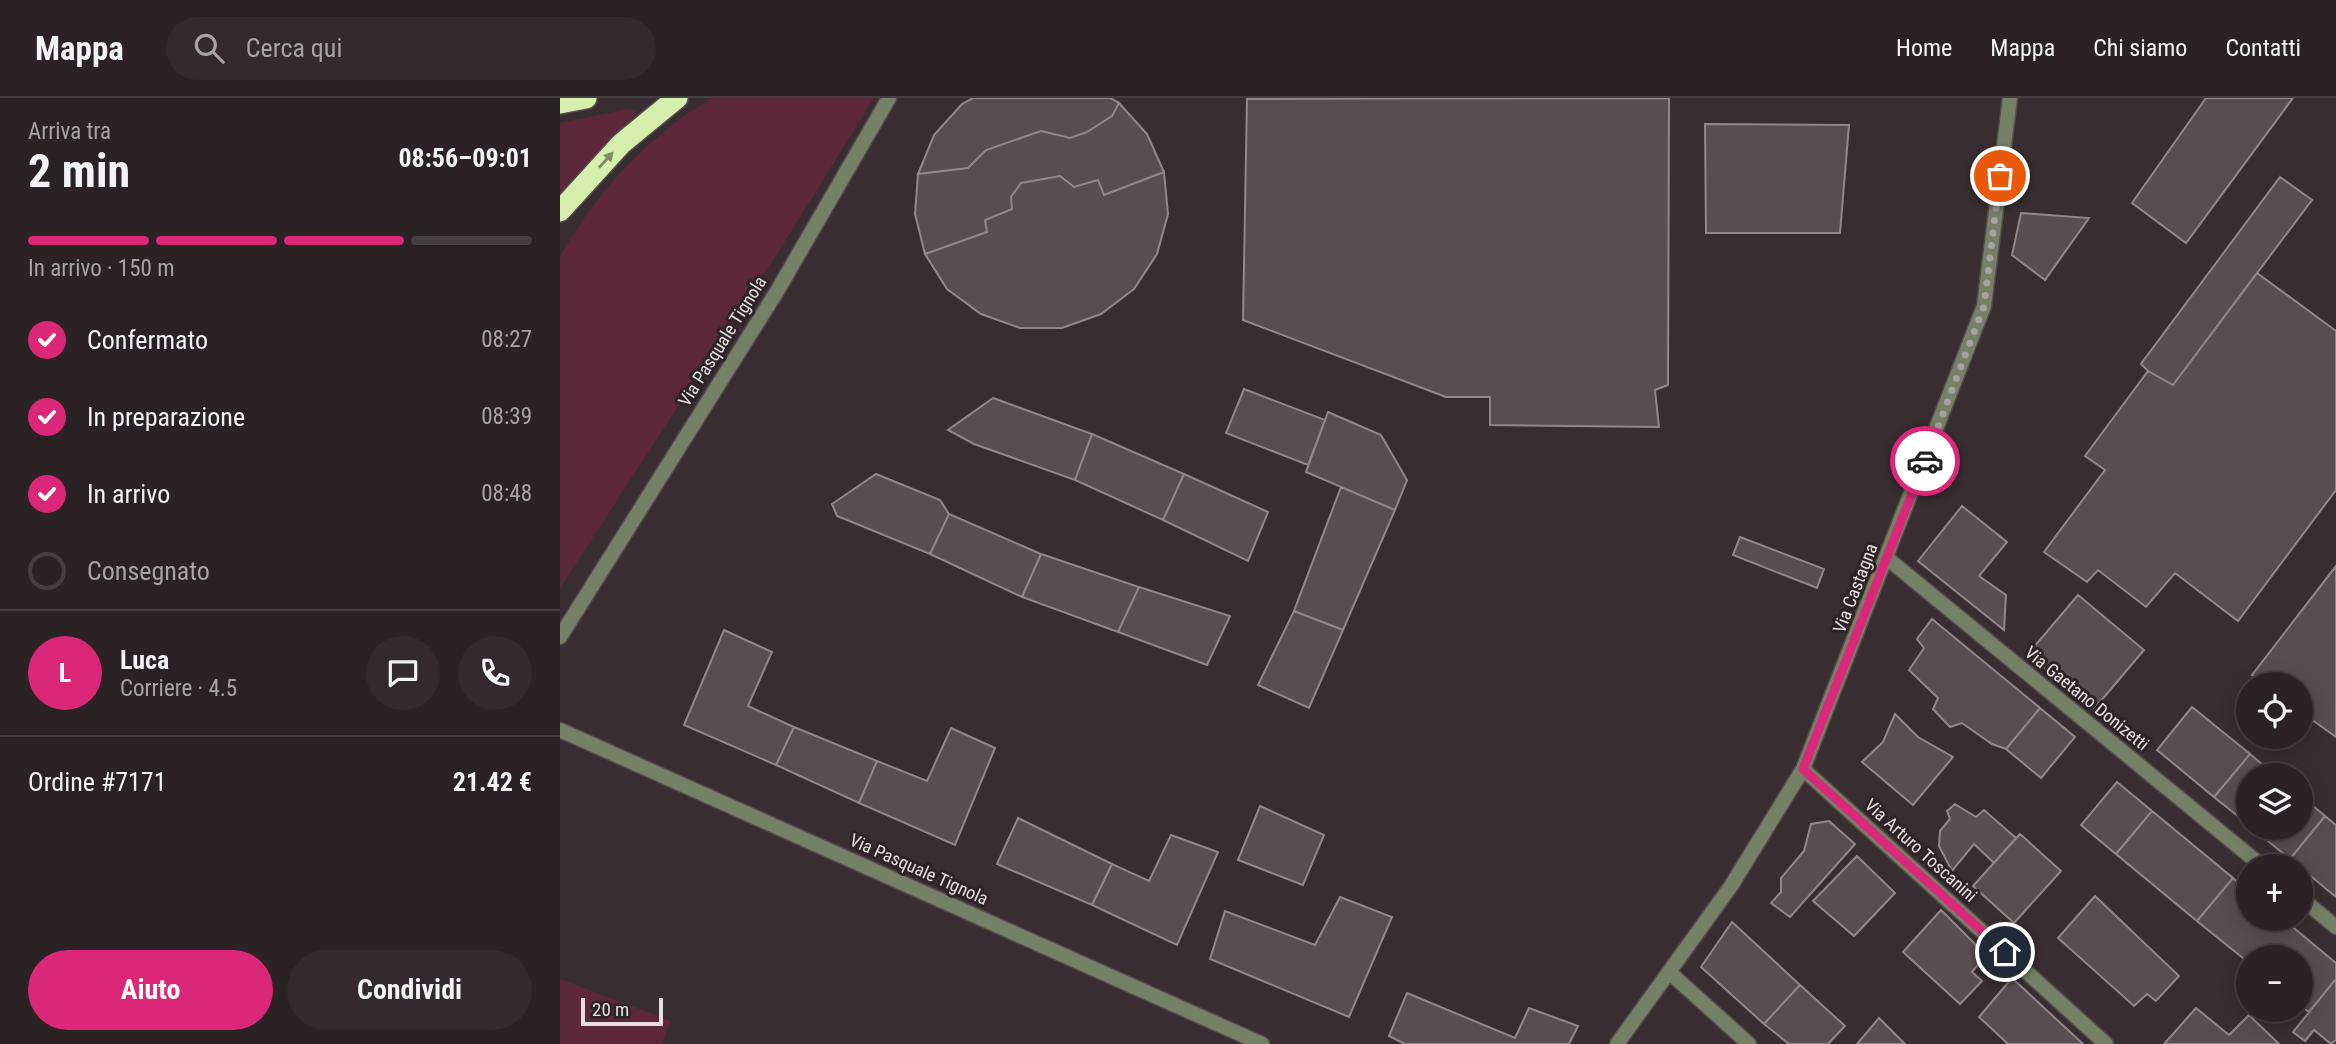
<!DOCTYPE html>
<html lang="it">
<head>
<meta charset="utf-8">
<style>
  body { margin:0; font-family:"Roboto Condensed",sans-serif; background:#322a2d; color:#f1f3f6; height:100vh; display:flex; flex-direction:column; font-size:26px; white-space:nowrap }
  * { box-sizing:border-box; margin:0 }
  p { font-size:23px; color:#a5a4a7 }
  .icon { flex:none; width:38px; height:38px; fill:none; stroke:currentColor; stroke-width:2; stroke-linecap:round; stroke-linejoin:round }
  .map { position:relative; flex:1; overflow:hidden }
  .panel { display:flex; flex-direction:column; background:#2a2225; width:560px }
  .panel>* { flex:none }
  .fabs { position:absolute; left:1676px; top:574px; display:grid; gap:14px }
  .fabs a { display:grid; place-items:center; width:77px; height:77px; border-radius:50%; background:#2a2225; box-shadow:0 4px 18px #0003,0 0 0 2px #463f42; font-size:35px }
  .scale { position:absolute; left:21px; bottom:18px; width:82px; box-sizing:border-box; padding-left:7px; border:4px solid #e5dfe0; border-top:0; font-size:19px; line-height:24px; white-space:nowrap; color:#e5dfe0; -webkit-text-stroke:5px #2d2427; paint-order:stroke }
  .pin { position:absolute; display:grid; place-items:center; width:60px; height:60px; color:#fff; margin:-30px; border:4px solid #fff; border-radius:50%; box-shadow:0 2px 7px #0007 }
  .courier { position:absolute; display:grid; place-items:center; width:70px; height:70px; margin:-35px; border:5px solid #db2777; border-radius:50%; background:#fff; color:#222; box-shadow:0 2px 9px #0007 }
  .headline em { font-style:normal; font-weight:700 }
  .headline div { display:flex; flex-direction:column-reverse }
  .headline { display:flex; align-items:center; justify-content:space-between; height:119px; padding:0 28px }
  h1 { font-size:46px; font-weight:700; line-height:52px }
  .bar { display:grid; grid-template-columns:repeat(4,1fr); gap:10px 7px; align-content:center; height:84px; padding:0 28px }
  .bar i { height:9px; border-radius:5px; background:#463f42 }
  .bar .selected { background:#db2777 }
  .bar p { grid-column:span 4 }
  .line { display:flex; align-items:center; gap:18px; padding:0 28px; border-top:2px solid #463f42 }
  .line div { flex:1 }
  .round { display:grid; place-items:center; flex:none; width:74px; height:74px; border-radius:37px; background:#322a2d }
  ol { padding:0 28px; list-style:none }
  li { display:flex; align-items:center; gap:21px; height:77px }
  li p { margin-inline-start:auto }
  li .icon { padding:7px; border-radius:50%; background:#db2777; color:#fff; stroke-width:4 }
  li:last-child { color:#a5a4a7 }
  li i { width:38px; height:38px; border:4px solid #463f42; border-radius:50% }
  .button { display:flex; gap:14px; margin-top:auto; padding:14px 28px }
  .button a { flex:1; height:80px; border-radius:42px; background:#db2777; color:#fff; font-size:28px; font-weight:700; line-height:80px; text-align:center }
  .button a+a { background:#322a2d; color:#f1f3f6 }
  header { display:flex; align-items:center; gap:42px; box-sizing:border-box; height:98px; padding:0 35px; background:#2a2225; border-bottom:2px solid #463f42 }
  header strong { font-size:33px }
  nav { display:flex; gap:38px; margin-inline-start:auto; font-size:24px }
  .search { width:490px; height:63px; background:#322a2d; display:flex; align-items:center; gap:18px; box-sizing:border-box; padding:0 24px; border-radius:38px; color:#a5a4a7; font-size:26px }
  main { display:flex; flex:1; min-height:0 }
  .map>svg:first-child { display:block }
  .green { fill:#5d273a }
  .building { fill:#584e51; stroke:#92878a; stroke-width:2 }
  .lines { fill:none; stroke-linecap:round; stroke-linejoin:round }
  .street-casing { stroke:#544a4d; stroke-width:17 }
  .highway-casing { stroke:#544a4d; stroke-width:24 }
  .street { stroke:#768066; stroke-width:14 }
  .highway { stroke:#d5eeac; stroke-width:21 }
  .oneway { fill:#81896a }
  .done { stroke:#a8a1a3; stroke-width:7; stroke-dasharray:0 12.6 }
  .route { stroke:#db2777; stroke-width:9 }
  .labels { text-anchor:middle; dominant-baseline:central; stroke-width:6; stroke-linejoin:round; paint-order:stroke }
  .street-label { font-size:18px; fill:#e5dfe0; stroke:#2d2427 }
</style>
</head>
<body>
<header>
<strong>Mappa</strong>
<div class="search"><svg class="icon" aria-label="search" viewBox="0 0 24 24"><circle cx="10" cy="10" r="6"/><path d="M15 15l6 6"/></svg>Cerca qui</div>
<nav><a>Home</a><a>Mappa</a><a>Chi siamo</a><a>Contatti</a></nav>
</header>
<main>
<section class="panel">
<div class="headline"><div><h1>2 min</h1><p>Arriva tra</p></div><em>08:56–09:01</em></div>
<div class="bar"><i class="selected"></i><i class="selected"></i><i class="selected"></i><i></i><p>In arrivo · 150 m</p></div>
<ol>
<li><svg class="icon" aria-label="check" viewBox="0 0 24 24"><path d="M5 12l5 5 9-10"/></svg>Confermato<p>08:27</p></li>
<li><svg class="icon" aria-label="check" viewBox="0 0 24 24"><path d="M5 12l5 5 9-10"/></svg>In preparazione<p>08:39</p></li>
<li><svg class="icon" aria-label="check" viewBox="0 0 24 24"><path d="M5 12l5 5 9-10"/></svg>In arrivo<p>08:48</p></li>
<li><i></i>Consegnato</li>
</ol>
<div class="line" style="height:126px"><b class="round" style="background:#db2777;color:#fff">L</b><div><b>Luca</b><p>Corriere · 4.5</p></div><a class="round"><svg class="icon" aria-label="chat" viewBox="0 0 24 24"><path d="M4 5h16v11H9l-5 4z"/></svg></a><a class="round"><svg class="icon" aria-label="phone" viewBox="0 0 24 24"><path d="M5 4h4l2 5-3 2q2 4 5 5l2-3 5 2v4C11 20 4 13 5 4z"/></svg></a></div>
<div class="line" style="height:91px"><div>Ordine #7171</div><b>21.42 €</b></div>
<div class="button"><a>Aiuto</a><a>Condividi</a></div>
</section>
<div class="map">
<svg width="1776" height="946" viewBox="0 0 1776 946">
  <rect width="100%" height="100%" fill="#382e31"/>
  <path class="green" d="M152,0H314L217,156L0,490V159C36,94 88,38 152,0Z
    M68,11L75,13V17L31,61L0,98V25Z
    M0,881L111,923L102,946H0Z"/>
  <path class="building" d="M413,0H550L559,5L552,18L527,34L510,40L481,33L426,52L408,70L358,76L374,37L402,6Z
    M1109,0L1108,287L1095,292L1099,329L930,327V299H886L683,222L687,1Z
    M1646,0H1733L1626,145L1572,105Z
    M559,5L587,36L604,74L544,97L538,82L514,89L500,78L461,85L451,99L452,111L425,122L427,134L365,156L355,116L358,76L408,70L426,52L481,33L510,40L527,34L552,18Z
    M1145,26L1289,27L1280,135H1146Z
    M604,74L608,116L597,156L574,191L541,216L502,230H460L421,216L387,191L365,156L427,134L425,122L452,111L451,99L461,85L500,78L514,89L538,82L544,97Z
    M1720,79L1752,102L1613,287L1588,273L1581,266Z
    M1461,115L1529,120L1485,182L1452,157Z
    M1697,175L1776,233V392L1678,523L1615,475L1586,509L1538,472L1527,484L1484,454L1545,372L1525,358L1588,273L1613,287Z
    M684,291L765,322L748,367L666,335Z
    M433,300L532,336L515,382L414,346L388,332Z
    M768,314L821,337L847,382L835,412L746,374Z
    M532,336L624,376L603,422L515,382Z
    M316,376L380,402L389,416L370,456L277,418L272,406Z
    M624,376L708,414L688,463L603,422Z
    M781,389L835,412L783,532L734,513Z
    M1402,408L1447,444L1419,478L1446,497L1444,532L1358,463Z
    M389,416L481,456L462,499L370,456Z
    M1180,439L1264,471L1257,490L1173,457Z
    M481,456L579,489L558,534L462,499Z
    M1776,468V639L1741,614V586H1704L1692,577Z
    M579,489L670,518L647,567L558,534Z
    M1518,497L1584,552L1534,611L1468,556Z
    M734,513L783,532L749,610L698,587Z
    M1372,521L1480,610L1446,651L1432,646L1402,625L1390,629L1373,611L1378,600L1349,572L1364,550L1357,541Z
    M164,532L212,554L188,608L234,629L216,667L124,627Z
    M1632,609L1690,656L1654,699L1597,652Z
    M1480,610L1515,639L1481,680L1446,651Z
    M1335,616L1358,639L1393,659L1353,707L1302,664L1323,644Z
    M234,629L317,663L299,705L216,667Z
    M391,630L435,650L395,747L299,705L317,663L367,683Z
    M1690,656L1715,677H1689V727L1654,699Z
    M1557,684L1592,713L1556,756L1521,727Z
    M1741,698L1765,718L1730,761L1692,730H1741Z
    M1395,706L1416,719L1424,712L1456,740L1434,765L1414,746L1392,773L1379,748L1380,733L1390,721L1387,713Z
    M700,708L764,737L743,787L678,762Z
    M1592,713L1673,780L1637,823L1556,756Z
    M1765,718L1776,727V799L1730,761Z
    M458,720L552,766L532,807L437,766Z
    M1269,723L1295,746L1230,819L1211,805L1221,794V780L1244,753L1251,726Z
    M1460,736L1501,773L1454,825L1413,788Z
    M611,737L658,754L617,847L532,807L552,766L589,783Z
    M1297,758L1335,795L1294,838L1253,803Z
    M1673,780L1689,793V821H1723L1776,865V881L1749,914L1741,908V859H1689V865L1637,823Z
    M1535,798L1619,878L1596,903L1587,896L1574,908L1498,840Z
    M780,799L832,819L789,919L650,861L665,813L755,847Z
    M1381,812L1426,857L1412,874L1422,883L1400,906L1343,854Z
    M1172,824L1240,887L1204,926L1141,869Z
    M1452,880L1523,946H1448L1419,919Z
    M1776,881V942L1771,946L1754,932L1745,943L1733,934Z
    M1240,887L1285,928L1268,946H1229L1204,926Z
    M847,895L955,940L969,910L1018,928L1009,946H845L829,938Z
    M1636,910L1669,937L1689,917L1719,946H1604Z
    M1319,920L1345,946H1297Z"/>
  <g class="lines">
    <g class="street-casing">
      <path id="street" d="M1328,461L1702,768
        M0,539L216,195L329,0
        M0,632L702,946
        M1243,671L1546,946
        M1741,800L1776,829
        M1109,874L1189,946
        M1057,946L1171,788L1243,671L1424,208L1450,0"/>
    </g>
    <g class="highway-casing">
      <path id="highway" d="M0,5L26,0
        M0,113L61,46L117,0"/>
    </g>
    <use href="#street" class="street"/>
    <use href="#highway" class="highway"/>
  </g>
  <defs><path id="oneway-solid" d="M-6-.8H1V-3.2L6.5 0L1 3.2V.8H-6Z" transform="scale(1.75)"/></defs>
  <use class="oneway" href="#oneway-solid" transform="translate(46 62) rotate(-48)"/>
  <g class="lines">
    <path class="done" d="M1365,363L1424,208L1440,78"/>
    <path class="route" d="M1365,363L1243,671L1445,854"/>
  </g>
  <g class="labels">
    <g class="street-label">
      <text transform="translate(162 243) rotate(-58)">Via Pasquale Tignola</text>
      <text transform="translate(1295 490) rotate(-69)">Via Castagna</text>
      <text transform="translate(1527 600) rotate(39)">Via Gaetano Donizetti</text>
      <text transform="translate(1361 752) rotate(42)">Via Arturo Toscanini</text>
      <text transform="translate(359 771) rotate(24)">Via Pasquale Tignola</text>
    </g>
  </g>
</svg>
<div class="fabs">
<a><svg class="icon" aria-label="locate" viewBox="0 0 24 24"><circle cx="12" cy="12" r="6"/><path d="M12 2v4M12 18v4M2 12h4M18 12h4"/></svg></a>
<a><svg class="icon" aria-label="layers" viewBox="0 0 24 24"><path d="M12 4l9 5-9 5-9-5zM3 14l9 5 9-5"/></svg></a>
<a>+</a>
<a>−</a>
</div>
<div class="scale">20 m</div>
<div class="pin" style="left:1440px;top:78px;background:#ea580c"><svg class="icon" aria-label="bag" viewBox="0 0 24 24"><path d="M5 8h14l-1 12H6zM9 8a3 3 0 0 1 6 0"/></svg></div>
<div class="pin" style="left:1445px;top:854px;background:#1f2937"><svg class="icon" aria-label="home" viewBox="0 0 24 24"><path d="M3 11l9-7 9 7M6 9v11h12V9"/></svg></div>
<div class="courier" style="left:1365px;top:363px"><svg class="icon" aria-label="car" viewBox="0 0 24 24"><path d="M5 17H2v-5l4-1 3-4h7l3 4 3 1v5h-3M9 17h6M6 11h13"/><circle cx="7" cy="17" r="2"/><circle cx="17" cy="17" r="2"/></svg></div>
</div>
</main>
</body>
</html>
